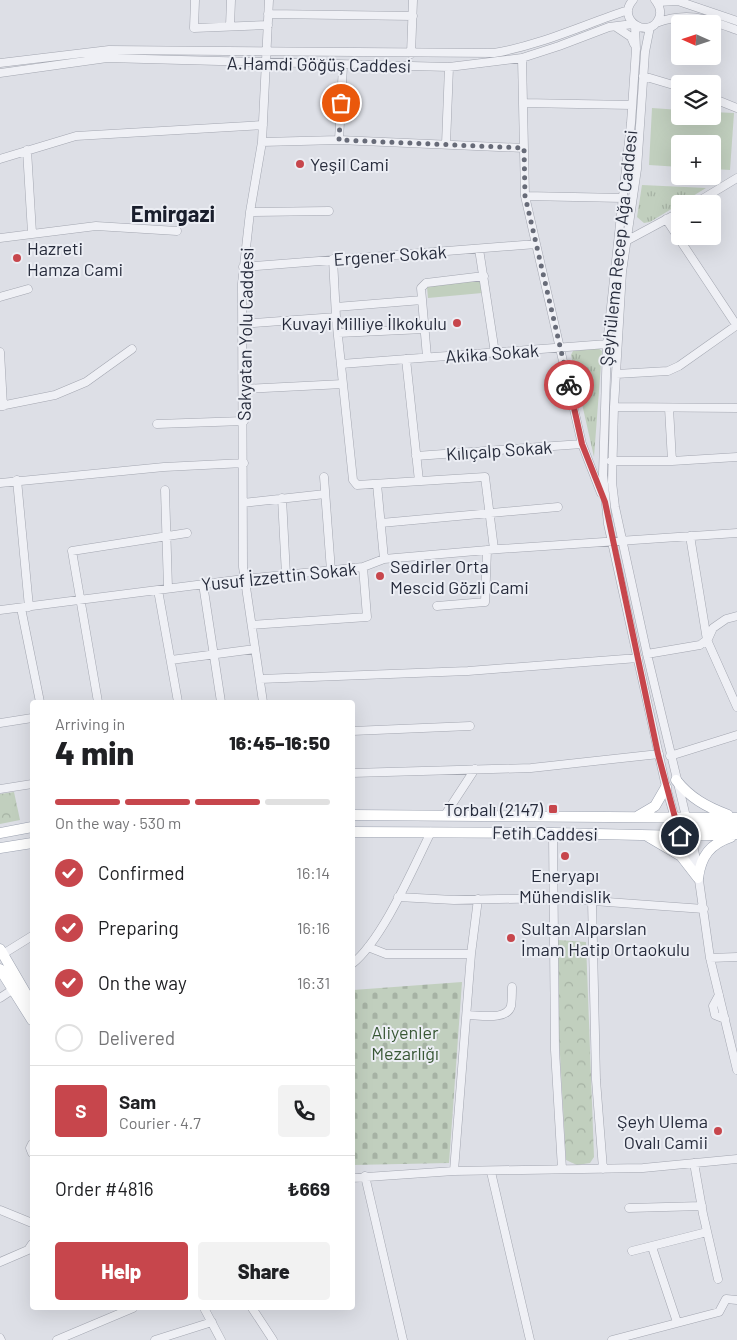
<!DOCTYPE html>
<html lang="en">
<head>
<meta charset="utf-8">
<style>
  body { margin:0; font-family:Barlow,sans-serif; background:#f2f2f2; color:#202124; height:100vh; display:flex; flex-direction:column; font-size:19px; white-space:nowrap }
  * { box-sizing:border-box; margin:0 }
  p { font-size:16px; color:#757577 }
  .icon { flex:none; width:28px; height:28px; fill:none; stroke:currentColor; stroke-width:2; stroke-linecap:round; stroke-linejoin:round }
  .map { position:relative; flex:1; overflow:hidden }
  .details { position:absolute; left:30px; top:700px; width:325px; height:610px; display:flex; flex-direction:column; background:#fff; border-radius:5px; box-shadow:0 5px 20px #0002 }
  .details>* { flex:none }
  .needle { width:32px; rotate:273deg }
  .tools { position:absolute; left:671px; top:15px; display:grid; gap:10px }
  .tools a { display:grid; place-items:center; width:50px; height:50px; border-radius:5px; background:#fff; box-shadow:0 5px 20px #0002; font-size:25px }
  .pin { position:absolute; display:grid; place-items:center; width:42px; height:42px; color:#fff; margin:-21px; border:2px solid #fff; border-radius:50%; box-shadow:0 1px 5px #0007 }
  .courier { position:absolute; display:grid; place-items:center; width:50px; height:50px; margin:-25px; border:4px solid #c7464c; border-radius:50%; background:#fff; color:#222; box-shadow:0 1px 6px #0007 }
  .head em { font-style:normal; font-weight:800 }
  .head div { display:flex; flex-direction:column-reverse }
  .head { display:flex; align-items:center; justify-content:space-between; height:85px; padding:0 25px }
  h1 { font-size:32px; font-weight:800; line-height:38px }
  .bar { display:grid; grid-template-columns:repeat(4,1fr); gap:8px 5px; align-content:center; height:60px; padding:0 25px }
  .bar i { height:6px; border-radius:4px; background:#e0e0e0 }
  .bar .selected { background:#c7464c }
  .bar p { grid-column:span 4 }
  .line { display:flex; align-items:center; gap:12px; padding:0 25px; border-top:1px solid #e0e0e0 }
  .line div { flex:1 }
  .round { display:grid; place-items:center; flex:none; width:52px; height:52px; border-radius:5px; background:#f2f2f2 }
  ol { padding:0 25px; list-style:none }
  li { display:flex; align-items:center; gap:15px; height:55px }
  li p { margin-inline-start:auto }
  li .icon { padding:5px; border-radius:50%; background:#c7464c; color:#fff; stroke-width:4 }
  li:last-child { color:#757577 }
  li i { width:28px; height:28px; border:2px solid #e0e0e0; border-radius:50% }
  .primary-button { display:flex; gap:10px; margin-top:auto; padding:10px 25px }
  .primary-button a { flex:1; height:58px; border-radius:5px; background:#c7464c; color:#fff; font-size:20px; font-weight:800; line-height:58px; text-align:center }
  .primary-button a+a { background:#f2f2f2; color:#202124 }
  .map>svg:first-child { display:block }
  .grass { fill:url(#grass-tufts) }
  .forest { fill:url(#forest-crowns) }
  .cemetery { fill:url(#cemetery-stones) }
  .pitch { fill:#c1cfbe }
  .lines { fill:none; stroke-linecap:round; stroke-linejoin:round }
  .minor-casing { stroke:#a3a6b0; stroke-width:9 }
  .major-casing { stroke:#9da3b1; stroke-width:11 }
  .minor { stroke:#eff0f5; stroke-width:8 }
  .major { stroke:#fff; stroke-width:10 }
  .done { stroke:#676b78; stroke-width:5; stroke-dasharray:0 9 }
  .route { stroke:#c7464c; stroke-width:6 }
  .poi-dot { fill:#c7464c; stroke:#eceef4; stroke-width:2 }
  .labels { text-anchor:middle; dominant-baseline:central; stroke-width:4; stroke-linejoin:round; paint-order:stroke }
  .street-label { font-size:18px; fill:#272c3c; stroke:#eceef4 }
  .poi-label { font-size:18px; fill:#272c3c; stroke:#eceef4; text-anchor:start }
  .park-label { font-size:18px; fill:#385735; stroke:#eceef4 }
  .district-label { font-size:22px; font-weight:bold; fill:#191e2c; stroke:#eceef4 }
</style>
</head>
<body>
<div class="map">
<svg width="737" height="1340" viewBox="0 0 737 1340">
  <defs>
    <pattern id="grass-tufts" width="24" height="20" patternUnits="userSpaceOnUse" patternTransform="scale(1.25)"><rect width="24" height="20" fill="#c1cfbe"/><path d="M3 7l-1-3M5 7V3M7 7l1-3M15 17l-1-3M17 17v-4M19 17l1-3" fill="none" stroke="#a6b2a4"/></pattern>
    <pattern id="forest-crowns" width="20" height="18" patternUnits="userSpaceOnUse" patternTransform="scale(1.25)"><rect width="20" height="18" fill="#c1cfbe"/><path d="M2 6a3 3 0 1 1 6 0M12 15a3 3 0 1 1 6 0" fill="none" stroke="#a6b2a4"/></pattern>
    <pattern id="cemetery-stones" width="16" height="16" patternUnits="userSpaceOnUse" patternTransform="scale(1.25)"><rect width="16" height="16" fill="#c1cfbe"/><path d="M2 7V4a2 2 0 0 1 4 0v3zM10 15v-3a2 2 0 0 1 4 0v3z" fill="#a6b2a4"/></pattern>
  </defs>
  <rect width="100%" height="100%" fill="#dddfe6"/>
  <path class="grass" d="M642,185L706,188L650,222L644,223L637,217Z
    M598,348L602,351L594,457L571,355L573,351Z"/>
  <path class="forest" d="M14,792L20,820L0,824V794Z
    M558,940L586,942L594,1157L590,1163L577,1165L566,1160L557,1002Z"/>
  <path class="cemetery" d="M462,982L449,1163L353,1165V990Z"/>
  <path class="pitch" d="M652,108L680,110V116H712L713,112L734,113L730,170L713,169L712,144H680V167L649,165Z
    M480,279L482,293L428,298L427,287Z"/>
  <g class="lines">
    <g class="minor-casing">
      <path id="minor" d="M195,0L194,28L268,25
        M633,0C615,20 650,41 659,18C662,11 659,5 655,0
        M657,2L678,1L737,21
        M268,14L413,16
        M656,23C688,11 706,19 737,30
        M230,26L231,0
        M635,26L636,49L631,123L607,344L603,474L608,524L666,787L676,822
        M616,27L631,37L634,44
        M650,27L645,52L637,169L622,272L614,407L612,482L615,507L647,654L687,821
        M411,54L413,0
        M522,58L525,196L582,444L601,493
        M0,63L109,50L494,53C541,45 583,25 628,10
        M0,73L107,58L449,67L522,58L559,46L609,27L633,24
        M643,76L680,87
        M712,98L737,108
        M523,103L632,105
        M339,140L343,66
        M262,142L339,140L524,148
        M446,144L449,67
        M27,150L32,233
        M0,159L76,136L263,125
        M525,196L623,198
        M694,204L737,178
        M250,212L329,211
        M666,219L737,326
        M0,238L96,226L177,231
        M626,241L680,212
        M479,249L495,353
        M333,259L336,317L353,480L357,485L485,477L494,549
        M243,267L536,244
        M0,297L28,289
        M336,307L422,300
        M242,324L336,317
        M338,333L424,329
        M0,352L3,406
        M427,357L421,288L426,283L484,276
        M406,359L419,481
        M341,364L607,344
        M616,374L668,371L679,366L737,325
        M243,389L343,384
        M0,406L55,395L86,382L132,349
        M614,407L737,408
        M669,408L672,461
        M157,424L244,421
        M416,456L582,444
        M611,461H672L737,457
        M324,477L331,571
        M17,480L29,607
        M0,483L164,467L244,463
        M377,484L384,559
        M165,490L168,588
        M282,498L286,575
        M243,503L325,494
        M381,523L558,507
        M690,536L707,640L737,707
        M203,584L221,702
        M158,590L178,702
        M437,606L485,602L487,550
        M21,608L40,702
        M0,610L244,579L363,567L384,559L499,549L737,533
        M252,625L367,617L363,567
        M647,654L700,645L708,639L713,628L726,619L737,616
        M171,660L255,649
        M260,679L468,671L638,658
        M98,702L72,551L187,533
        M263,702L243,567L242,284L250,212L262,142L269,0
        M0,723L32,718
        M352,731L470,726
        M670,756L737,735
        M352,773L531,768L659,754
        M0,789L32,784
        M445,815L475,769
        M690,832L696,859L710,958L737,1070
        M553,833L555,1050L562,1169
        M682,840L694,869
        M398,897L454,900L552,898L704,909
        M592,900L596,1080L603,1169
        M368,947L386,954H471
        M3,954L32,936
        M710,958L737,957
        M352,964C383,939 413,868 431,832
        M719,995L713,1006L715,1015L725,1019
        M0,998L12,990
        M467,1015C479,1015 507,1021 511,1006C512,1000 512,993 512,987
        M32,1144L30,1148L32,1153
        M694,1163L703,1214L718,1279
        M454,1171L471,954L478,899
        M491,1172L530,1340
        M365,1176L403,1340
        M352,1178L454,1171L643,1168L737,1159
        M629,1208L702,1206
        M0,1210L32,1223
        M652,1247L677,1322
        M632,1251L707,1232
        M0,1262L28,1250L32,1244
        M204,1308L221,1340
        M252,1308L273,1340
        M0,1338L1,1340
        M57,1340L133,1308
        M155,1340L212,1322
        M612,1340L719,1312L726,1299L737,1300"/>
    </g>
    <g class="major-casing">
      <path id="major" d="M676,780C690,798 707,807 728,815
        M352,815L737,818
        M638,816L655,806L666,787
        M666,831C678,831 682,828 686,817
        M352,832L553,833L685,836L737,834
        M0,833L32,827
        M647,836L681,856L698,878
        M685,845V831L689,828L737,826
        M0,848L32,843
        M698,878C701,856 710,844 731,837
        M0,949L32,1004
        M0,969L32,1020"/>
    </g>
    <use href="#minor" class="minor"/>
    <use href="#major" class="major"/>
  </g>
  <g class="lines">
    <path class="done" d="M341,103L339,140L524,148L525,196L569,385"/>
    <path class="route" d="M569,385L582,444L605,502L658,754L680,836"/>
  </g>
  <g class="poi-dot">
    <circle cx="300" cy="164" r="5"/>
    <circle cx="17" cy="258" r="5"/>
    <circle cx="457" cy="323" r="5"/>
    <circle cx="380" cy="576" r="5"/>
    <rect x="548" y="804" width="10" height="10" rx="2.5"/>
    <circle cx="565" cy="856" r="5"/>
    <circle cx="511" cy="938" r="5"/>
    <circle cx="718" cy="1131" r="5"/>
  </g>
  <g class="labels">
    <g class="street-label">
      <text transform="translate(319 64) rotate(1)">A.Hamdi Göğüş Caddesi</text>
      <text transform="translate(618 248) rotate(-84)">Şeyhülema Recep Ağa Caddesi</text>
      <text transform="translate(390 255) rotate(-4)">Ergener Sokak</text>
      <text transform="translate(245 334) rotate(-89)">Sakyatan Yolu Caddesi</text>
      <text transform="translate(492 353) rotate(-4)">Akika Sokak</text>
      <text transform="translate(499 450) rotate(-4)">Kılıçalp Sokak</text>
      <text transform="translate(279 576) rotate(-6)">Yusuf İzzettin Sokak</text>
      <text transform="translate(545 833) rotate(1)">Fetih Caddesi</text>
    </g>
    <g class="poi-label">
      <text x="310" y="164">Yeşil Cami</text>
      <text x="27" y="248">Hazreti<tspan x="27" dy="21">Hamza Cami</tspan></text>
      <text x="447" y="323" text-anchor="end">Kuvayi Milliye İlkokulu</text>
      <text x="390" y="566">Sedirler Orta<tspan x="390" dy="21">Mescid Gözli Cami</tspan></text>
      <text x="543" y="809" text-anchor="end">Torbalı (2147)</text>
      <text x="565" y="875" text-anchor="middle">Eneryapı<tspan x="565" dy="21">Mühendislik</tspan></text>
      <text x="521" y="928">Sultan Alparslan<tspan x="521" dy="21">İmam Hatip Ortaokulu</tspan></text>
      <text x="708" y="1121" text-anchor="end">Şeyh Ulema<tspan x="708" dy="21">Ovalı Camii</tspan></text>
    </g>
    <g class="park-label">
      <text x="405" y="1032">Aliyenler<tspan x="405" dy="21">Mezarlığı</tspan></text>
    </g>
    <g class="district-label">
      <text x="173" y="213">Emirgazi</text>
    </g>
  </g>
</svg>
<div class="tools">
<a><svg class="needle" viewBox="-14 -14 28 28"><path d="M0-13l5 13h-10z" fill="#e53935"/><path d="M0 13l5-13h-10z" fill="#757577"/></svg></a>
<a><svg class="icon" aria-label="layers" viewBox="0 0 24 24"><path d="M12 4l9 5-9 5-9-5zM3 14l9 5 9-5"/></svg></a>
<a>+</a>
<a>−</a>
</div>
<div class="pin" style="left:341px;top:103px;background:#ea580c"><svg class="icon" aria-label="bag" viewBox="0 0 24 24"><path d="M5 8h14l-1 12H6zM9 8a3 3 0 0 1 6 0"/></svg></div>
<div class="pin" style="left:680px;top:836px;background:#1f2937"><svg class="icon" aria-label="home" viewBox="0 0 24 24"><path d="M3 11l9-7 9 7M6 9v11h12V9"/></svg></div>
<div class="courier" style="left:569px;top:385px"><svg class="icon" aria-label="bike" viewBox="0 0 24 24"><circle cx="6" cy="16" r="4"/><circle cx="18" cy="16" r="4"/><path d="M6 16l4-8h5l3 8M10 8l3 8H6M13 5h3"/></svg></div>
<section class="details">
<div class="head"><div><h1>4 min</h1><p>Arriving in</p></div><em>16:45–16:50</em></div>
<div class="bar"><i class="selected"></i><i class="selected"></i><i class="selected"></i><i></i><p>On the way · 530 m</p></div>
<ol>
<li><svg class="icon" aria-label="check" viewBox="0 0 24 24"><path d="M5 12l5 5 9-10"/></svg>Confirmed<p>16:14</p></li>
<li><svg class="icon" aria-label="check" viewBox="0 0 24 24"><path d="M5 12l5 5 9-10"/></svg>Preparing<p>16:16</p></li>
<li><svg class="icon" aria-label="check" viewBox="0 0 24 24"><path d="M5 12l5 5 9-10"/></svg>On the way<p>16:31</p></li>
<li><i></i>Delivered</li>
</ol>
<div class="line" style="height:90px"><b class="round" style="background:#c7464c;color:#fff">S</b><div><b>Sam</b><p>Courier · 4.7</p></div><a class="round"><svg class="icon" aria-label="phone" viewBox="0 0 24 24"><path d="M5 4h4l2 5-3 2q2 4 5 5l2-3 5 2v4C11 20 4 13 5 4z"/></svg></a></div>
<div class="line" style="height:65px"><div>Order #4816</div><b>₺669</b></div>
<div class="primary-button"><a>Help</a><a>Share</a></div>
</section>
</div>
</body>
</html>
